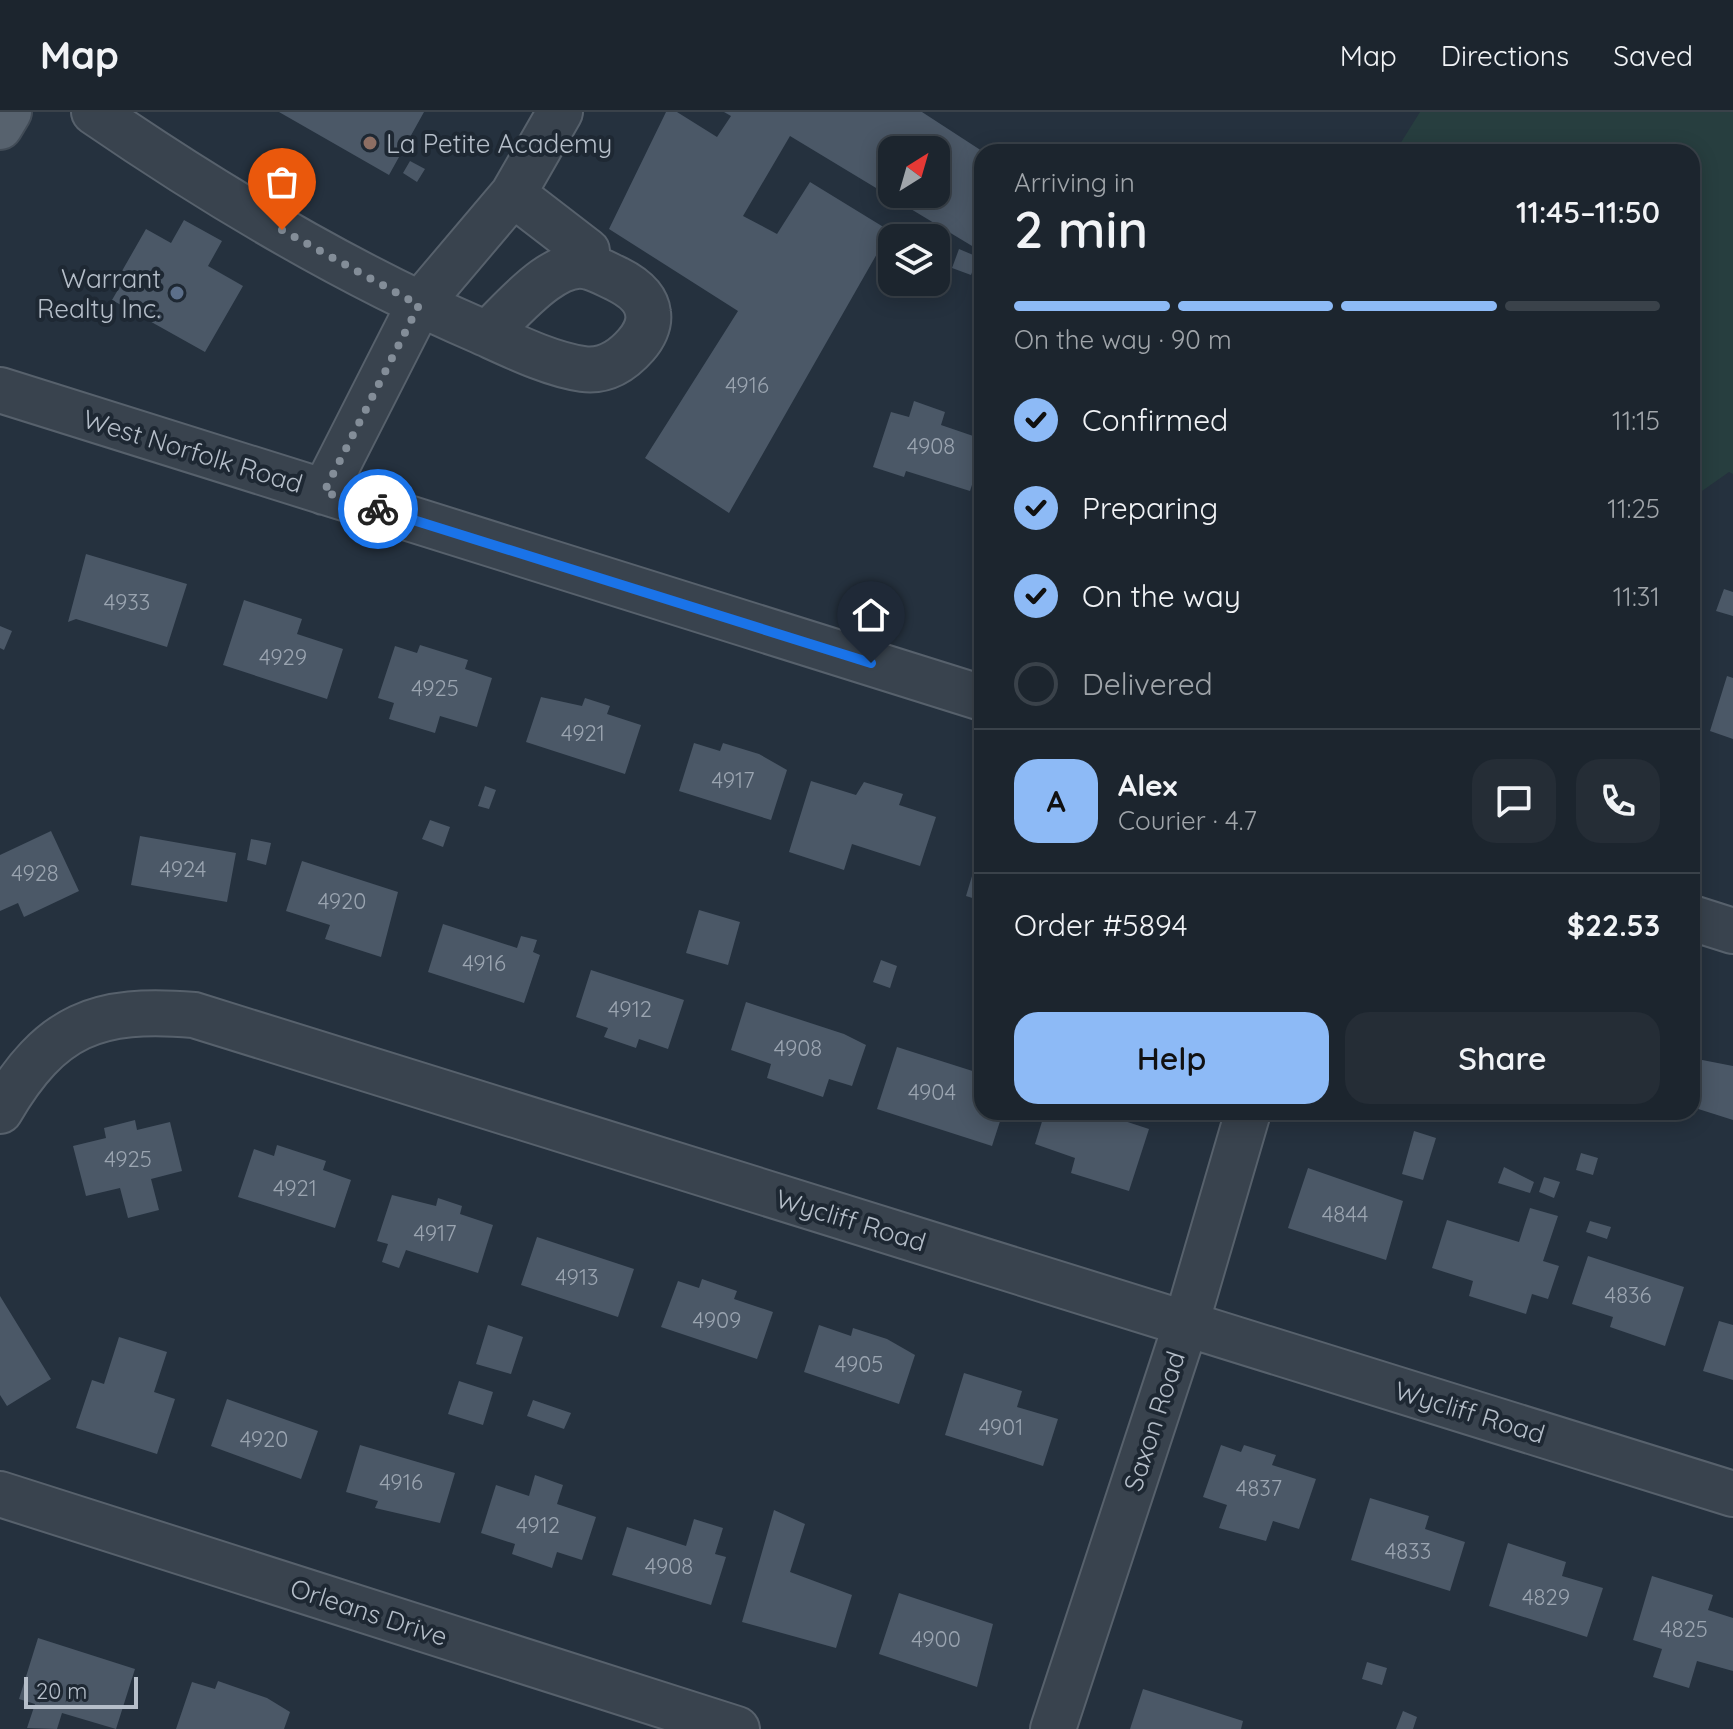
<!DOCTYPE html>
<html lang="en">
<head>
<meta charset="utf-8">
<style>
  body { margin:0; font-family:Quicksand,sans-serif; background:#252d36; color:#f1f3f6; height:100vh; display:flex; flex-direction:column; font-size:30px; white-space:nowrap }
  * { box-sizing:border-box; margin:0 }
  p { font-size:26px; color:#a0a5aa }
  .icon { flex:none; width:44px; height:44px; fill:none; stroke:currentColor; stroke-width:2; stroke-linecap:round; stroke-linejoin:round }
  .map { position:relative; flex:1; overflow:hidden }
  .drawer { position:absolute; left:974px; top:32px; width:726px; height:976px; display:flex; flex-direction:column; background:#1c252e; border-radius:24px; box-shadow:0 4px 20px #0003,0 0 0 2px #3a424a }
  .drawer>* { flex:none }
  .needle { width:52px; rotate:37deg }
  .fabs { position:absolute; left:878px; top:24px; display:grid; gap:16px }
  .fabs a { display:grid; place-items:center; width:72px; height:72px; border-radius:16px; background:#1c252e; box-shadow:0 4px 20px #0003,0 0 0 2px #3a424a; font-size:40px }
  .scale { position:absolute; left:24px; bottom:20px; width:114px; box-sizing:border-box; padding-left:8px; border:4px solid #b5bec9; border-top:0; font-size:22px; line-height:28px; white-space:nowrap; color:#b5bec9; -webkit-text-stroke:6px #1e2833; paint-order:stroke }
  .pin { position:absolute; display:grid; place-items:center; width:68px; height:68px; color:#fff; margin:-82px -34px; border-radius:50% 50% 50% 0; rotate:-45deg; box-shadow:0 0 8px #0007 }
  .pin .icon { rotate:45deg }
  .courier { position:absolute; display:grid; place-items:center; width:80px; height:80px; margin:-40px; border:6px solid #1a73e8; border-radius:50%; background:#fff; color:#222; box-shadow:0 2px 10px #0007 }
  .overview em { font-style:normal; font-weight:600 }
  .overview div { display:flex; flex-direction:column-reverse }
  .overview { display:flex; align-items:center; justify-content:space-between; height:136px; padding:0 40px }
  h1 { font-size:52px; font-weight:600; line-height:60px }
  .bar { display:grid; grid-template-columns:repeat(4,1fr); gap:12px 8px; align-content:center; height:96px; padding:0 40px }
  .bar i { height:10px; border-radius:6px; background:#3a424a }
  .bar .selected { background:#8dbaf6 }
  .bar p { grid-column:span 4 }
  .line { display:flex; align-items:center; gap:20px; padding:0 40px; border-top:2px solid #3a424a }
  .line div { flex:1 }
  .round { display:grid; place-items:center; flex:none; width:84px; height:84px; border-radius:24px; background:#252d36 }
  ol { padding:0 40px; list-style:none }
  li { display:flex; align-items:center; gap:24px; height:88px }
  li p { margin-inline-start:auto }
  li .icon { padding:8px; border-radius:50%; background:#8dbaf6; color:#111; stroke-width:4 }
  li:last-child { color:#a0a5aa }
  li i { width:44px; height:44px; border:4px solid #3a424a; border-radius:50% }
  .action { display:flex; gap:16px; margin-top:auto; padding:16px 40px }
  .action a { flex:1; height:92px; border-radius:24px; background:#8dbaf6; color:#111; font-size:32px; font-weight:600; line-height:92px; text-align:center }
  .action a+a { background:#252d36; color:#f1f3f6 }
  header { display:flex; align-items:center; gap:48px; box-sizing:border-box; height:112px; padding:0 40px; background:#1c252e; border-bottom:2px solid #3a424a }
  header strong { font-size:38px }
  nav { display:flex; gap:44px; margin-inline-start:auto; font-size:28px }
  .map>svg:first-child { display:block }
  .green { fill:#273e3f }
  .building { fill:#4b5867; fill-rule:evenodd }
  .lines { fill:none; stroke-linecap:round; stroke-linejoin:round }
  .minor-casing { stroke:#57616c; stroke-width:48 }
  .major-casing { stroke:#424c57; stroke-width:48 }
  .minor { stroke:#39434e; stroke-width:44 }
  .major { stroke:#57626e; stroke-width:44 }
  .done { stroke:#838d98; stroke-width:8; stroke-dasharray:0 14.4 }
  .route { stroke:#1a73e8; stroke-width:10 }
  .education-dot { fill:#8d6e63; stroke:#1e2833; stroke-width:3 }
  .service-dot { fill:#5c6f8a; stroke:#1e2833; stroke-width:3 }
  .labels { text-anchor:middle; dominant-baseline:central; stroke-width:8; stroke-linejoin:round; paint-order:stroke }
  .number-label { font-size:22px; fill:#9aa4b0 }
  .poi-label { font-size:26px; fill:#b5bec9; stroke:#1e2833; text-anchor:start }
  .street-label { font-size:26px; fill:#b5bec9; stroke:#1e2833 }
</style>
</head>
<body>
<header>
<strong>Map</strong>
<nav><a>Map</a><a>Directions</a><a>Saved</a></nav>
</header>
<div class="map">
<svg width="1733" height="1617" viewBox="0 0 1733 1617">
  <rect width="100%" height="100%" fill="#25313e"/>
  <path class="green" d="M1420,0H1733V362L1729,360L1692,386V40H1395Z"/>
  <path class="building" d="M279,0H424L389,63Z
    M666,0H677L717,25L731,4L724,0H922L982,39V140L790,24L743,104L777,122L810,70L890,119L729,401L645,346L738,199L609,117ZM892,38H936V82H892Z
    M410,49L425,57L417,70L403,61Z
    M184,108L222,129L208,154L243,174L205,240L112,188L123,169L118,166L146,117L171,131Z
    M959,137L978,145L971,163L952,156Z
    M914,289L945,300L941,313L982,327V342L970,379L906,359L904,365L873,355L891,300L909,305Z
    M86,442L187,472L167,535L76,507L68,510Z
    M1724,477L1733,480V504L1716,499Z
    M244,488L302,507L297,522L343,537L327,587L223,553Z
    M0,514L12,519L4,538L0,536Z
    M420,533L468,548L465,557L492,566L477,615L440,604L435,621L389,607L394,591L378,586L395,534L417,541Z
    M1727,564L1733,566V627L1710,619Z
    M541,585L582,594L585,586L610,594L607,602L641,613L625,662L526,630Z
    M694,631L720,639L723,631L759,642L787,658L771,708L679,679Z
    M811,669L856,683L864,670L903,682L899,693L936,705L920,754L852,732L844,758L789,740Z
    M485,674L496,678L489,697L478,694Z
    M430,708L450,715L443,735L422,727Z
    M51,719L79,779L24,805L18,791L0,799V743Z
    M140,724L236,741L227,790L131,773Z
    M251,727L271,731L266,753L247,748Z
    M981,734L982,735V789L966,784Z
    M302,749L398,780L381,845L325,827L330,813L286,799Z
    M699,798L740,810L728,853L686,841Z
    M443,812L517,836L521,824L537,828L533,840L540,843L524,891L428,860Z
    M881,848L897,854L890,876L873,870Z
    M591,858L684,888L668,937L639,927L636,936L604,925L608,916L576,905Z
    M746,890L844,922L866,933L852,974L829,967L823,985L767,966L771,952L731,938Z
    M897,935L982,962V1000H1003L992,1034L877,997Z
    M1692,946L1733,954V1008L1692,995Z
    M1045,1000H1097L1149,1017L1129,1079L1071,1061L1075,1046L1035,1032Z
    M135,1008L137,1018L170,1010L182,1059L151,1067L159,1098L128,1106L120,1076L86,1084L73,1034L106,1026L104,1016Z
    M1414,1019L1436,1026L1423,1068L1402,1062Z
    M277,1033L326,1049L323,1058L351,1068L335,1116L238,1085L254,1037L274,1044Z
    M1581,1041L1598,1046L1593,1063L1576,1058Z
    M1504,1055L1534,1070L1530,1081L1498,1071Z
    M1308,1056L1403,1089L1386,1148L1288,1116Z
    M1544,1065L1560,1070L1554,1086L1539,1080Z
    M392,1083L436,1094L438,1086L462,1094L460,1102L493,1113L478,1161L406,1138L399,1156L382,1150L388,1132L377,1129Z
    M1530,1096L1558,1104L1543,1149L1559,1154L1548,1187L1532,1182L1526,1202L1469,1184L1473,1169L1432,1156L1447,1108L1519,1130Z
    M1590,1109L1611,1115L1607,1127L1586,1120Z
    M537,1125L634,1157L618,1205L521,1173Z
    M1588,1144L1684,1175L1665,1234L1610,1215L1613,1205L1572,1192Z
    M702,1167L737,1179L734,1187L773,1200L757,1247L661,1215L678,1169L699,1176Z
    M0,1184L51,1267L7,1294L0,1283Z
    M1719,1209L1733,1213V1268L1703,1259Z
    M488,1213L523,1225L511,1262L476,1252Z
    M819,1213L851,1224L853,1216L887,1227L915,1243L899,1292L804,1260Z
    M119,1225L167,1240L154,1280L175,1287L157,1342L76,1316L92,1268L104,1272Z
    M964,1261L1022,1279L1017,1295L1058,1307L1043,1354L945,1323Z
    M459,1269L493,1280L483,1313L448,1302Z
    M227,1287L318,1319L301,1367L211,1334Z
    M533,1288L571,1301L564,1317L527,1304Z
    M360,1333L455,1361L440,1411L375,1396L378,1389L346,1380Z
    M1221,1333L1241,1340L1244,1333L1276,1343L1272,1353L1316,1367L1299,1417L1273,1409L1266,1429L1219,1416L1227,1393L1203,1385Z
    M535,1363L563,1373L557,1392L596,1405L582,1448L557,1440L552,1456L512,1442L515,1432L481,1421L496,1373L529,1384Z
    M1370,1386L1429,1404L1425,1417L1465,1430L1450,1479L1351,1448Z
    M774,1398L805,1412L790,1460L852,1483L836,1536L742,1510Z
    M694,1407L723,1416L715,1442L726,1445L711,1493L612,1463L627,1415L686,1434Z
    M1508,1431L1566,1450L1562,1464L1603,1476L1587,1525L1489,1494Z
    M1652,1464L1713,1483L1708,1498L1733,1506V1559L1697,1549L1689,1576L1653,1565L1662,1537L1633,1528Z
    M899,1481L993,1512L977,1575L879,1542Z
    M38,1526L135,1557L116,1617L62,1601L57,1617L27,1616L35,1592L19,1587Z
    M1367,1550L1387,1556L1382,1573L1362,1567Z
    M218,1569L267,1586L290,1600L284,1617H176L192,1570L215,1577Z
    M1143,1577L1243,1609L1241,1617H1130Z
    M1403,1599L1417,1605L1413,1617H1396Z"/>
  <g class="lines">
    <g class="minor-casing">
      <path id="minor" d="M94,0C215,83 345,161 480,219C511,233 549,252 583,257C605,260 622,249 636,233C643,225 650,213 648,201C646,184 631,174 617,167C608,163 598,157 589,155C554,145 511,200 487,222
        M560,0L513,82L587,139L588,154
        M0,278L982,586
        M324,380L419,193L513,82
        M1692,806L1733,819
        M0,999C51,912 97,895 194,903L1733,1382
        M0,1382L737,1617
        M1053,1617L1186,1212L1248,1000"/>
    </g>
    <g class="major-casing">
      <path id="major" d="M0,15L9,0"/>
    </g>
    <use href="#minor" class="minor"/>
    <use href="#major" class="major"/>
  </g>
  <g class="lines">
    <path class="done" d="M282,118L419,193L324,380L378,397"/>
    <path class="route" d="M378,397L871,551"/>
  </g>
  <circle class="education-dot" cx="370" cy="31" r="8"/>
  <circle class="service-dot" cx="177" cy="181" r="8"/>
  <g class="labels">
    <g class="number-label">
      <text x="747" y="273">4916</text>
      <text x="931" y="334">4908</text>
      <text x="127" y="490">4933</text>
      <text x="283" y="545">4929</text>
      <text x="435" y="576">4925</text>
      <text x="583" y="621">4921</text>
      <text x="733" y="668">4917</text>
      <text x="183" y="757">4924</text>
      <text x="35" y="761">4928</text>
      <text x="342" y="789">4920</text>
      <text x="484" y="851">4916</text>
      <text x="630" y="897">4912</text>
      <text x="798" y="936">4908</text>
      <text x="932" y="980">4904</text>
      <text x="128" y="1047">4925</text>
      <text x="295" y="1076">4921</text>
      <text x="1345" y="1102">4844</text>
      <text x="435" y="1121">4917</text>
      <text x="577" y="1165">4913</text>
      <text x="1628" y="1183">4836</text>
      <text x="717" y="1208">4909</text>
      <text x="859" y="1252">4905</text>
      <text x="1001" y="1315">4901</text>
      <text x="264" y="1327">4920</text>
      <text x="401" y="1370">4916</text>
      <text x="1259" y="1376">4837</text>
      <text x="538" y="1413">4912</text>
      <text x="1408" y="1439">4833</text>
      <text x="669" y="1454">4908</text>
      <text x="1546" y="1485">4829</text>
      <text x="1684" y="1517">4825</text>
      <text x="936" y="1527">4900</text>
    </g>
    <g class="poi-label">
      <text x="386" y="31">La Petite Academy</text>
      <text x="161" y="166" text-anchor="end">Warrant<tspan x="161" dy="30">Realty Inc.</tspan></text>
    </g>
    <g class="street-label">
      <text transform="translate(193 339) rotate(17)">West Norfolk Road</text>
      <text transform="translate(851 1108) rotate(17)">Wycliff Road</text>
      <text transform="translate(1470 1300) rotate(17)">Wycliff Road</text>
      <text transform="translate(1154 1309) rotate(-72)">Saxon Road</text>
      <text transform="translate(369 1500) rotate(18)">Orleans Drive</text>
    </g>
  </g>
</svg>
<div class="fabs">
<a><svg class="needle" viewBox="-14 -14 28 28"><path d="M0-13l5 13h-10z" fill="#e53935"/><path d="M0 13l5-13h-10z" fill="#a0a5aa"/></svg></a>
<a><svg class="icon" aria-label="layers" viewBox="0 0 24 24"><path d="M12 4l9 5-9 5-9-5zM3 14l9 5 9-5"/></svg></a>
</div>
<div class="scale">20 m</div>
<div class="pin" style="left:282px;top:118px;background:#ea580c"><svg class="icon" aria-label="bag" viewBox="0 0 24 24"><path d="M5 8h14l-1 12H6zM9 8a3 3 0 0 1 6 0"/></svg></div>
<div class="pin" style="left:871px;top:551px;background:#1f2937"><svg class="icon" aria-label="home" viewBox="0 0 24 24"><path d="M3 11l9-7 9 7M6 9v11h12V9"/></svg></div>
<div class="courier" style="left:378px;top:397px"><svg class="icon" aria-label="bike" viewBox="0 0 24 24"><circle cx="6" cy="16" r="4"/><circle cx="18" cy="16" r="4"/><path d="M6 16l4-8h5l3 8M10 8l3 8H6M13 5h3"/></svg></div>
<section class="drawer">
<div class="overview"><div><h1>2 min</h1><p>Arriving in</p></div><em>11:45–11:50</em></div>
<div class="bar"><i class="selected"></i><i class="selected"></i><i class="selected"></i><i></i><p>On the way · 90 m</p></div>
<ol>
<li><svg class="icon" aria-label="check" viewBox="0 0 24 24"><path d="M5 12l5 5 9-10"/></svg>Confirmed<p>11:15</p></li>
<li><svg class="icon" aria-label="check" viewBox="0 0 24 24"><path d="M5 12l5 5 9-10"/></svg>Preparing<p>11:25</p></li>
<li><svg class="icon" aria-label="check" viewBox="0 0 24 24"><path d="M5 12l5 5 9-10"/></svg>On the way<p>11:31</p></li>
<li><i></i>Delivered</li>
</ol>
<div class="line" style="height:144px"><b class="round" style="background:#8dbaf6;color:#111">A</b><div><b>Alex</b><p>Courier · 4.7</p></div><a class="round"><svg class="icon" aria-label="chat" viewBox="0 0 24 24"><path d="M4 5h16v11H9l-5 4z"/></svg></a><a class="round"><svg class="icon" aria-label="phone" viewBox="0 0 24 24"><path d="M5 4h4l2 5-3 2q2 4 5 5l2-3 5 2v4C11 20 4 13 5 4z"/></svg></a></div>
<div class="line" style="height:104px"><div>Order #5894</div><b>$22.53</b></div>
<div class="action"><a>Help</a><a>Share</a></div>
</section>
</div>
</body>
</html>
